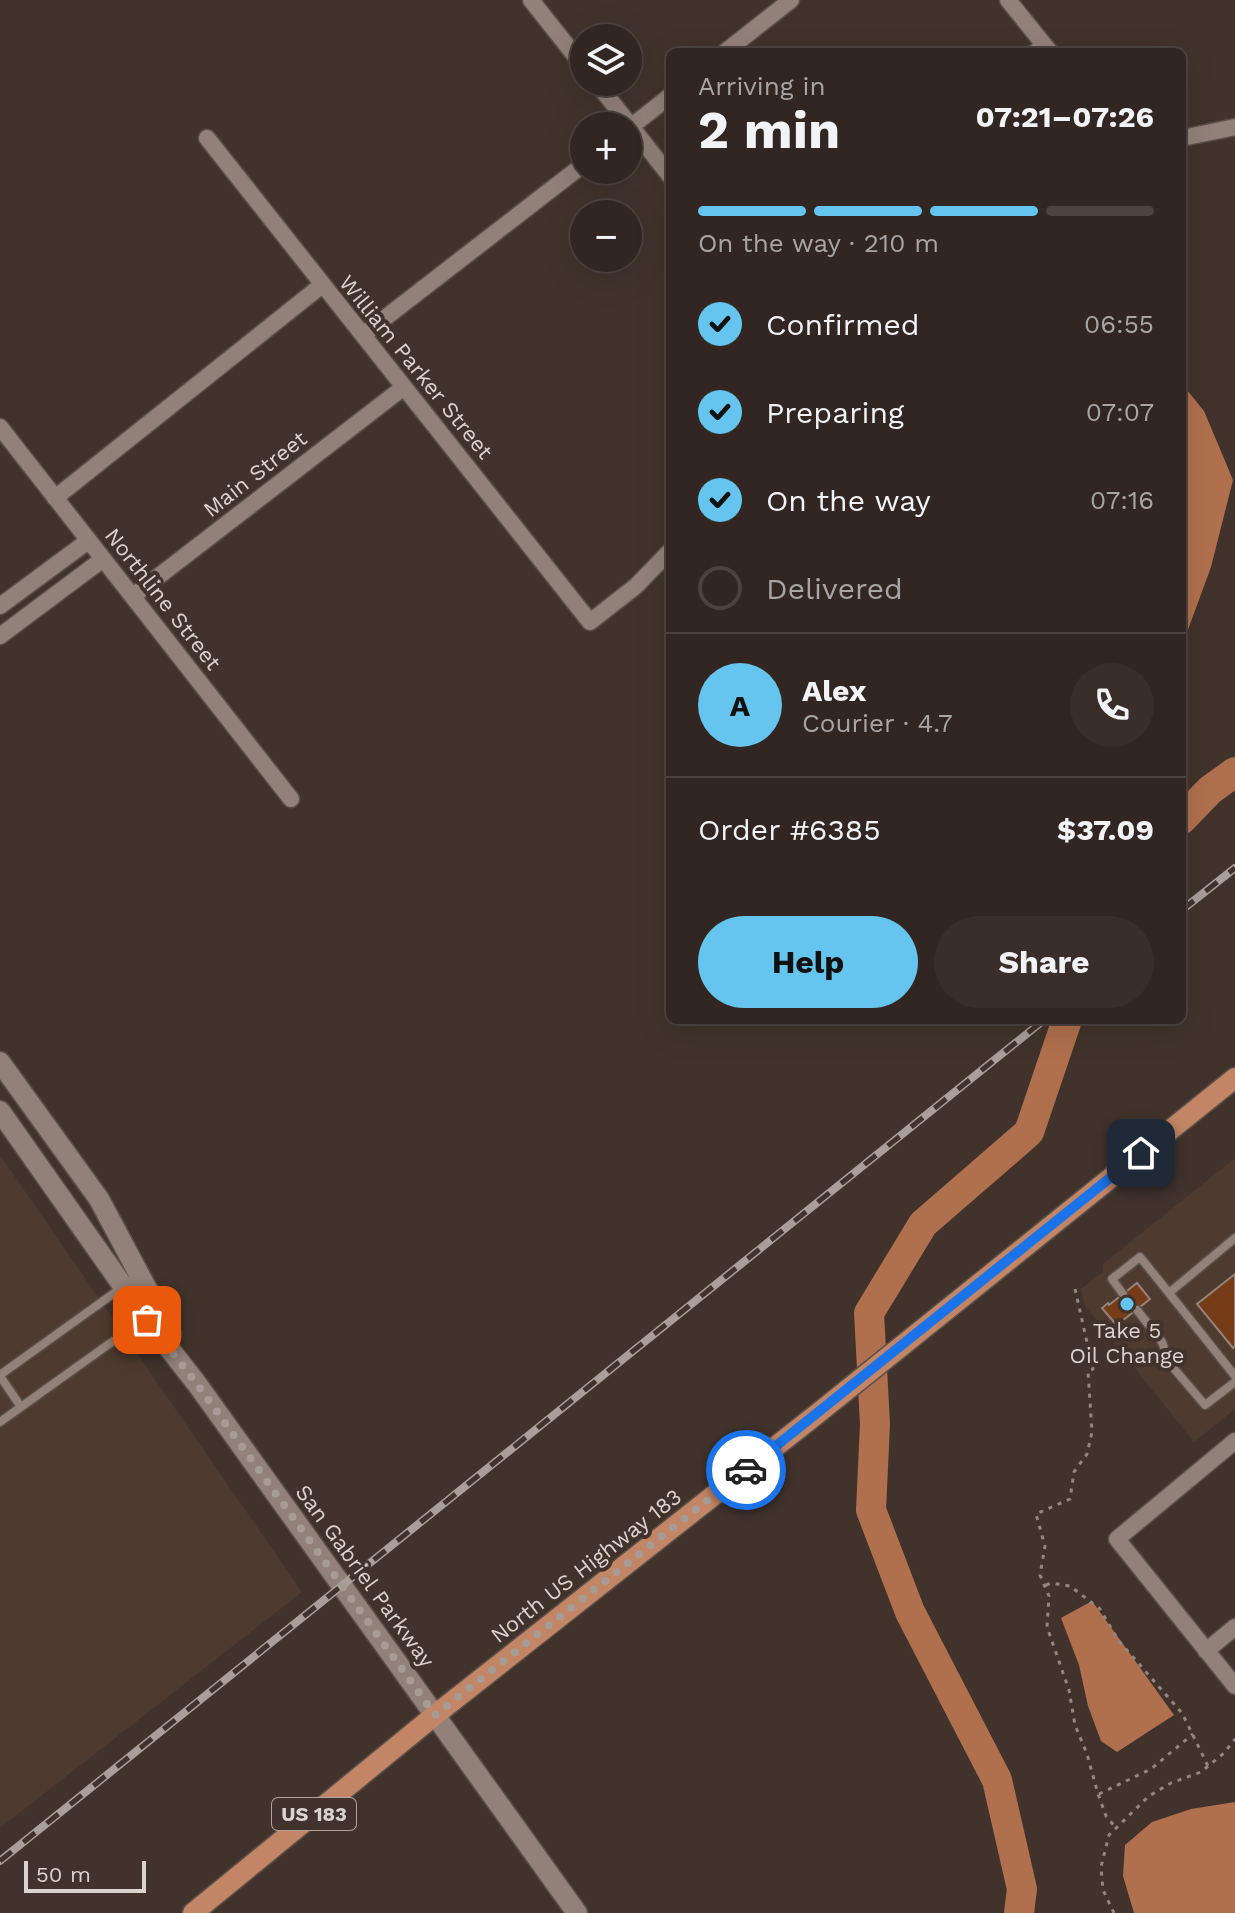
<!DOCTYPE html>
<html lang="en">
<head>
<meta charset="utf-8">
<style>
  body { margin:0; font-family:"Work Sans",sans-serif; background:#392e2a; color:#f1f3f6; height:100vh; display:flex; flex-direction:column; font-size:30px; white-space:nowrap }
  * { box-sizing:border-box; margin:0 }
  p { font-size:26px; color:#a8a5a5 }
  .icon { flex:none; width:44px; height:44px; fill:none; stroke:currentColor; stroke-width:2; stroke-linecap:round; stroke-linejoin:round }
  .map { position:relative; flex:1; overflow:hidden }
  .drawer { position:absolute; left:666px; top:48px; width:520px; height:976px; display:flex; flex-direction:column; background:#312621; border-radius:12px; box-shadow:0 8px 32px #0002,0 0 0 2px #4c433f }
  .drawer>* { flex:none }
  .controls { position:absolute; left:570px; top:24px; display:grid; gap:16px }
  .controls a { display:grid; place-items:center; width:72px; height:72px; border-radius:50%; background:#312621; box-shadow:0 8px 32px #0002,0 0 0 2px #4c433f; font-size:40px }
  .scale { position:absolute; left:24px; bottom:20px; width:122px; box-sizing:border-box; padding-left:8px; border:4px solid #dcd3ce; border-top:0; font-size:22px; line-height:28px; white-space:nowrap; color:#dcd3ce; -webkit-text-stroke:6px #41332c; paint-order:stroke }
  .pin { position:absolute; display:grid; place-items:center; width:68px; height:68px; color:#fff; margin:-34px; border-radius:16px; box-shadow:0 4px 12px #0006 }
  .courier { position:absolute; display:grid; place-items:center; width:80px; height:80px; margin:-40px; border:6px solid #1a73e8; border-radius:50%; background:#fff; color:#222; box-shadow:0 2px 10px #0007 }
  .overview em { font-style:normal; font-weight:700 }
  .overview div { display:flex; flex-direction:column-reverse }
  .overview { display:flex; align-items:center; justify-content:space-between; height:136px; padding:0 32px }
  h1 { font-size:52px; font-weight:700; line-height:60px }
  .bar { display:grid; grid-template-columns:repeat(4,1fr); gap:12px 8px; align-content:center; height:96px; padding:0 32px }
  .bar i { height:10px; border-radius:6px; background:#4c433f }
  .bar .selected { background:#65c5ee }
  .bar p { grid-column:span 4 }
  .line { display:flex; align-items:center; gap:20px; padding:0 32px; border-top:2px solid #4c433f }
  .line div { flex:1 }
  .round { display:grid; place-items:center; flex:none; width:84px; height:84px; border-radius:42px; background:#392e2a }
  ol { padding:0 32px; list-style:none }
  li { display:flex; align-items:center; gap:24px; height:88px }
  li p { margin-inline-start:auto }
  li .icon { padding:8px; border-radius:50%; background:#65c5ee; color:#111; stroke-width:4 }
  li:last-child { color:#a8a5a5 }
  li i { width:44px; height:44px; border:4px solid #4c433f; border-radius:50% }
  .primary-button { display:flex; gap:16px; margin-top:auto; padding:16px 32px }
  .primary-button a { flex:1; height:92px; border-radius:48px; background:#65c5ee; color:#111; font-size:32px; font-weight:700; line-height:92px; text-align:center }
  .primary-button a+a { background:#392e2a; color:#f1f3f6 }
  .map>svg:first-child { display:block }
  .built { fill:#4e3a2f }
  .water { fill:#b0704d }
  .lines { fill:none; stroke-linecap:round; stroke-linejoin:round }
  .river { stroke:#b0704d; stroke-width:30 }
  .building { fill:#763b17; stroke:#93837a; stroke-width:2 }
  .service-casing { stroke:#5a4f48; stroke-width:11 }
  .minor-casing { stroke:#5a4f48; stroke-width:19 }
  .tertiary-casing { stroke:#5a4f48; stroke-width:23 }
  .primary-casing { stroke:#5a4f48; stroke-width:23 }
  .path { stroke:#928781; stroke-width:3; stroke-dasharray:4 6; stroke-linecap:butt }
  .service { stroke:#928179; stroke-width:8 }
  .minor { stroke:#928179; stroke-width:16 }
  .tertiary { stroke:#928179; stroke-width:20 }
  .primary { stroke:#c28565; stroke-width:20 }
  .rail-casing { stroke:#a99e99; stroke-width:8 }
  .rail { stroke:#41332c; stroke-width:5; stroke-dasharray:15; stroke-linecap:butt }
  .done { stroke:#a69b95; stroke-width:8; stroke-dasharray:0 14.4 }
  .route { stroke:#1a73e8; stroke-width:10 }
  .poi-dot { fill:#65c5ee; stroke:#41332c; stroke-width:3 }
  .labels { text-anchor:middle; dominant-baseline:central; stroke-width:8; stroke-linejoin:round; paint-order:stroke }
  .shield { fill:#41332c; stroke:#aea39d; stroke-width:2 }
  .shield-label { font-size:20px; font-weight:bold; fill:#dcd3ce }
  .street-label { font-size:22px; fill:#dcd3ce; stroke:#41332c }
  .poi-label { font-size:22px; fill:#dcd3ce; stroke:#41332c }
</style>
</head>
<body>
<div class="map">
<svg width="1235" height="1913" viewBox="0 0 1235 1913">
  <rect width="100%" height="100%" fill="#41332c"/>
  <path class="built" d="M0,1155L302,1592L0,1828Z
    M1235,1158V1409L1194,1442L1085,1306L1081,1289L1103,1272V1264Z"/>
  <path class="water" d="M1182,384L1204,411L1233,480L1211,567L1182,646Z
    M1092,1601L1174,1715L1117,1752L1101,1741L1088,1706L1079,1665L1061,1618Z
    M1235,1802V1913H1134L1123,1876L1125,1845L1152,1822L1191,1809Z"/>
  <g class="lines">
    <path class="river" d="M1182,819L1210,790L1235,772
      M1019,1913L1022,1889L997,1780L910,1612L871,1510L875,1424L869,1313L923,1224L1029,1132L1067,1020"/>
  </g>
  <path class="building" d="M1235,1274V1346L1233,1348L1197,1304Z
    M1137,1283L1150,1299L1122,1321L1124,1324L1119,1328L1102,1308L1108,1303L1109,1305Z"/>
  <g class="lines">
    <g class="service-casing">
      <path id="service" d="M1029,52L1042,42
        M1235,1238L1169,1293L1235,1376
        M1123,1294L1112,1279L1140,1257L1169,1293
        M1137,1310L1162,1342L1170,1364L1205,1405L1235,1382
        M0,1375L124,1286
        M0,1376L21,1407
        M0,1422L109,1344L147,1320"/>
    </g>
    <g class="minor-casing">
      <path id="minor" d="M531,0L584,67
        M1008,0L1050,52
        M725,52L791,0
        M596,82L670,176
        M628,129L670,96
        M207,138L590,622L636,586L670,551
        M1182,138L1235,127
        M363,335L584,164
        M0,427L291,799
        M55,498L322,285
        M133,596L404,387
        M0,606L88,541
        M0,636L103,559
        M1235,1441L1117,1539L1235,1686
        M1206,1651L1235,1627"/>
    </g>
    <g class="tertiary-casing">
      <path id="tertiary" d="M0,1062L99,1199L171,1334
        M0,1111L147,1320L197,1384L577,1913"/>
    </g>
    <g class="primary-casing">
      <path id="primary" d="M193,1913L435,1715L817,1414L1235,1078"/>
    </g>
    <path class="path" d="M1075,1289L1093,1369L1088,1371L1092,1432L1087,1454L1074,1472L1070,1499L1036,1514L1045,1546L1040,1575L1049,1596L1047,1627L1069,1690L1075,1725L1087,1754L1098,1794L1106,1816L1116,1828
      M1046,1585L1051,1583L1070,1586L1100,1609L1118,1640L1182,1713L1208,1766
      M1099,1794L1151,1769L1193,1734
      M1114,1913L1103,1890L1101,1867L1109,1835L1149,1796L1171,1783L1201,1772L1224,1753L1235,1739"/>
    <use href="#service" class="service"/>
    <use href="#minor" class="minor"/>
    <use href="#tertiary" class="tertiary"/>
    <use href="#primary" class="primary"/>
    <g class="rail-casing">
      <path id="rail" d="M1182,910L1235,868
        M0,1861L1044,1020"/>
    </g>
    <use href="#rail" class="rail"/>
  </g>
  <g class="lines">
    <path class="done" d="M147,1320L197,1384L435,1715L746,1470"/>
    <path class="route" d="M746,1470L1141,1153"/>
  </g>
  <circle class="poi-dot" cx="1127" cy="1304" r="8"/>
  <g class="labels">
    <rect class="shield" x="272" y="1798" width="84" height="32" rx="6"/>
    <g class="shield-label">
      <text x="314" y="1814">US 183</text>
    </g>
    <g class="street-label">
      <text transform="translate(416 367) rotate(51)">William Parker Street</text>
      <text transform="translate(255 474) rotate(-38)">Main Street</text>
      <text transform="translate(163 599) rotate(52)">Northline Street</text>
      <text transform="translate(586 1566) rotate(-38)">North US Highway 183</text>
      <text transform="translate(365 1576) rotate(54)">San Gabriel Parkway</text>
    </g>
    <g class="poi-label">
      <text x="1127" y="1330">Take 5<tspan x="1127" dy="25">Oil Change</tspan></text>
    </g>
  </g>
</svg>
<div class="controls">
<a><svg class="icon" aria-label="layers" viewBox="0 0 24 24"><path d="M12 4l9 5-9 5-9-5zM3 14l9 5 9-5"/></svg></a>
<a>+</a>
<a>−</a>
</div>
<div class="scale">50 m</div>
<div class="pin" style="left:147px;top:1320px;background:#ea580c"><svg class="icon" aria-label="bag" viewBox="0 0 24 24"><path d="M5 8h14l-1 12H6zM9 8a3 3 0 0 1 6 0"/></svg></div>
<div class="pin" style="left:1141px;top:1153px;background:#1f2937"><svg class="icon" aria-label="home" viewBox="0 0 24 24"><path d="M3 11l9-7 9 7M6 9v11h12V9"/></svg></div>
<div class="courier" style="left:746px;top:1470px"><svg class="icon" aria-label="car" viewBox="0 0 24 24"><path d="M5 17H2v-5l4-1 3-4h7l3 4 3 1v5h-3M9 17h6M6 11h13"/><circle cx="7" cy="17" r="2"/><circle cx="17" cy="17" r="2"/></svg></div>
<section class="drawer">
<div class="overview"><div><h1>2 min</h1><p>Arriving in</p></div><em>07:21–07:26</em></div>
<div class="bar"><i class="selected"></i><i class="selected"></i><i class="selected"></i><i></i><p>On the way · 210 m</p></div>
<ol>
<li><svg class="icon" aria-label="check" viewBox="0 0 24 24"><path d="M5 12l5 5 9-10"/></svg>Confirmed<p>06:55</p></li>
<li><svg class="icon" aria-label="check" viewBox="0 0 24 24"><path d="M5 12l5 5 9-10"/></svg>Preparing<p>07:07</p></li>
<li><svg class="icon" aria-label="check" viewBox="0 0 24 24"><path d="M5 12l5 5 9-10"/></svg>On the way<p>07:16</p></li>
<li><i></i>Delivered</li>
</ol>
<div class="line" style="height:144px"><b class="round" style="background:#65c5ee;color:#111">A</b><div><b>Alex</b><p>Courier · 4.7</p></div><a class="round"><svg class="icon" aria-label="phone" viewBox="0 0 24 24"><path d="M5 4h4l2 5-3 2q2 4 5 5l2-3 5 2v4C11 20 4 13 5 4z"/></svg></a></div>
<div class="line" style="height:104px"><div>Order #6385</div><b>$37.09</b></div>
<div class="primary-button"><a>Help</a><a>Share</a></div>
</section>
</div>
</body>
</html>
